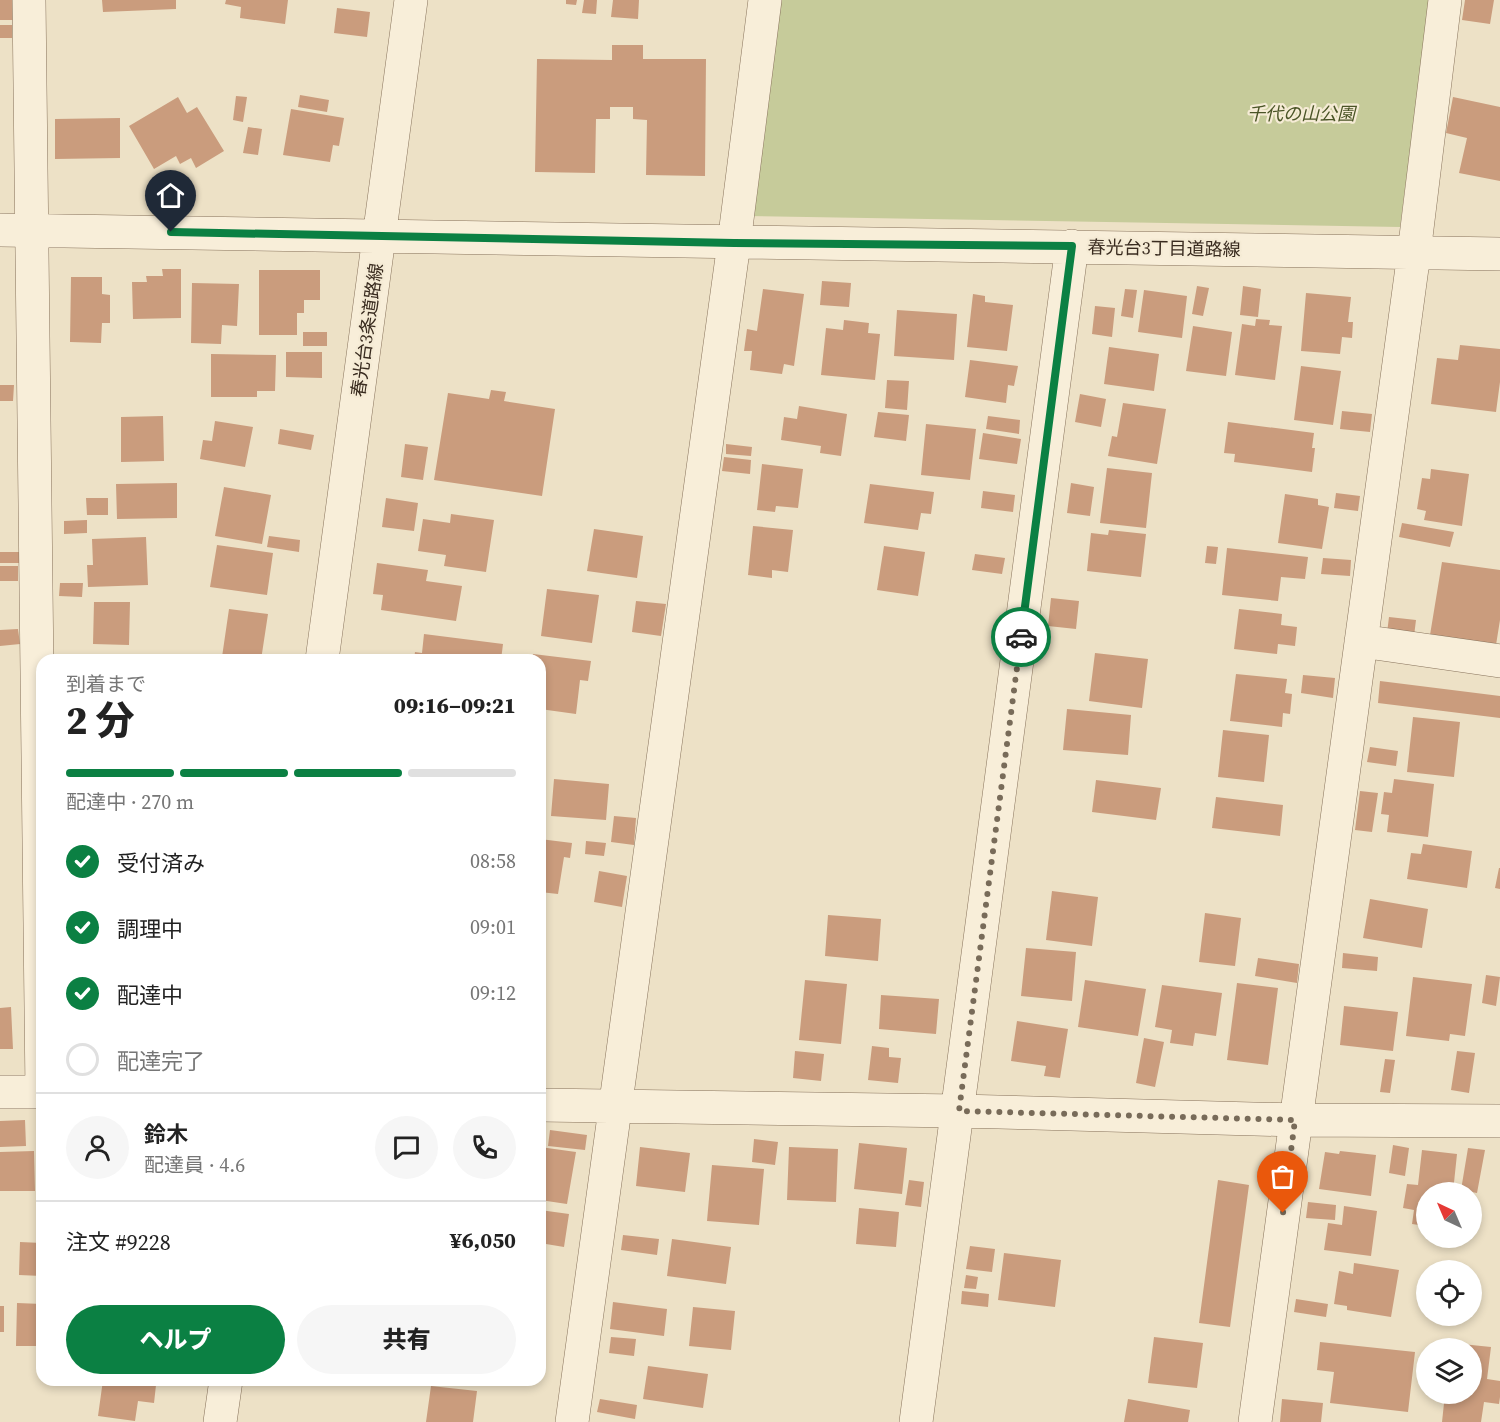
<!DOCTYPE html>
<html lang="ja">
<head>
<meta charset="utf-8">
<style>
  body { margin:0; font-family:"Source Serif 4","Noto Sans JP",serif; background:#f6f6f6; color:#222; height:100vh; display:flex; flex-direction:column; font-size:22px; white-space:nowrap }
  * { box-sizing:border-box; margin:0 }
  p { font-size:20px; color:#767676 }
  .icon { flex:none; width:33px; height:33px; fill:none; stroke:currentColor; stroke-width:2; stroke-linecap:round; stroke-linejoin:round }
  .map { position:relative; flex:1; overflow:hidden }
  .sheet { position:absolute; left:36px; top:654px; width:510px; height:732px; display:flex; flex-direction:column; background:#fff; border-radius:18px; box-shadow:0 3px 9px #0003 }
  .sheet>* { flex:none }
  .needle { width:39px; rotate:316deg }
  .buttons { position:absolute; left:1416px; top:1182px; display:grid; gap:12px }
  .buttons a { display:grid; place-items:center; width:66px; height:66px; border-radius:50%; background:#fff; box-shadow:0 3px 9px #0003; font-size:30px }
  .pin { position:absolute; display:grid; place-items:center; width:51px; height:51px; color:#fff; margin:-62px -26px; border-radius:50% 50% 50% 0; rotate:-45deg; box-shadow:0 0 6px #0007 }
  .pin .icon { rotate:45deg }
  .courier { position:absolute; display:grid; place-items:center; width:60px; height:60px; margin:-30px; border:4px solid #0b8043; border-radius:50%; background:#fff; color:#222; box-shadow:0 2px 8px #0007 }
  .overview em { font-style:normal; font-weight:800 }
  .overview div { display:flex; flex-direction:column-reverse }
  .overview { display:flex; align-items:center; justify-content:space-between; height:102px; padding:0 30px }
  h1 { font-size:39px; font-weight:800; line-height:45px }
  .bar { display:grid; grid-template-columns:repeat(4,1fr); gap:9px 6px; align-content:center; height:72px; padding:0 30px }
  .bar i { height:8px; border-radius:4px; background:#e0e0e0 }
  .bar .active { background:#0b8043 }
  .bar p { grid-column:span 4 }
  .line { display:flex; align-items:center; gap:15px; padding:0 30px; border-top:2px solid #e0e0e0 }
  .line div { flex:1 }
  .round { display:grid; place-items:center; flex:none; width:63px; height:63px; border-radius:32px; background:#f6f6f6 }
  ol { padding:0 30px; list-style:none }
  li { display:flex; align-items:center; gap:18px; height:66px }
  li p { margin-inline-start:auto }
  li .icon { padding:6px; border-radius:50%; background:#0b8043; color:#fff; stroke-width:4 }
  li:last-child { color:#767676 }
  li i { width:33px; height:33px; border:3px solid #e0e0e0; border-radius:50% }
  .primary-button { display:flex; gap:12px; margin-top:auto; padding:12px 30px }
  .primary-button a { flex:1; height:69px; border-radius:36px; background:#0b8043; color:#fff; font-size:24px; font-weight:800; line-height:69px; text-align:center }
  .primary-button a+a { background:#f6f6f6; color:#222 }
  .map>svg:first-child { display:block }
  .green { fill:#c6cb9a }
  .building { fill:#ca9c7d }
  .lines { fill:none; stroke-linecap:round; stroke-linejoin:round }
  .minor-casing { stroke:#88735c; stroke-width:34 }
  .minor { stroke:#f8eed9; stroke-width:33 }
  .done { stroke:#786b59; stroke-width:6; stroke-dasharray:0 10.8 }
  .route { stroke:#0b8043; stroke-width:8 }
  .labels { text-anchor:middle; dominant-baseline:central; stroke-width:4.5; stroke-linejoin:round; paint-order:stroke }
  .park-label { font-size:18px; font-style:italic; fill:#4a5426; stroke:#f5ebd5 }
  .street-label { font-size:18px; fill:#392b1f; stroke:#f5ebd5 }
</style>
</head>
<body>
<div class="map">
<svg width="1500" height="1422" viewBox="0 0 1500 1422">
  <rect width="100%" height="100%" fill="#ede1c6"/>
  <path class="green" d="M776,0H1430L1400,227L746,216Z"/>
  <path class="building" d="M0,0H13V20H0Z
    M102,0H176V9L103,12Z
    M226,0H288L285,24L240,18L241,7L225,4Z
    M566,0H577L576,5L566,4Z
    M584,0H597L596,14L582,13Z
    M613,0H639L638,19L611,17Z
    M1465,0H1494L1490,24L1462,20Z
    M337,8L370,12L367,37L334,33Z
    M0,25H12V38H0Z
    M612,45H643V59H706L705,176L646,175L647,120L633,119V107H610V119H596L595,173L535,172L537,59L612,60Z
    M300,95L329,100L327,112L298,107Z
    M236,96L247,97L243,122L233,120Z
    M178,97L187,113L197,107L224,151L196,168L191,158L180,164L176,156L154,169L129,126Z
    M1453,97L1500,107V181L1459,173L1467,138L1446,133Z
    M291,109L344,118L339,146L333,145L330,162L283,155Z
    M120,118V158L55,159V119Z
    M248,127L262,129L258,155L243,153Z
    M162,269H181V318L133,319L132,282H147L146,276H163Z
    M259,270H320V300H304V313H297V335H259Z
    M71,277H102V294L110,295V323H102L101,343L70,342Z
    M822,281L851,283L849,307L820,305Z
    M192,283L239,284L237,326L222,325L221,344L191,343Z
    M1197,286L1209,288L1203,316L1192,314Z
    M1243,286L1261,289L1258,317L1240,315Z
    M763,289L804,294L794,366L784,364L782,374L750,370L752,351H744L747,329L757,331Z
    M1125,289L1137,290L1133,318L1121,316Z
    M1144,290L1187,296L1182,338L1138,332Z
    M1306,293L1351,297L1348,322H1353L1352,338L1342,337L1340,354L1301,351Z
    M973,294L985,296V302L1013,305L1007,351L967,347Z
    M1095,306L1115,308L1112,337L1092,334Z
    M897,310L957,314L954,360L894,356Z
    M1256,319L1270,320L1269,325L1282,326L1275,380L1235,375L1242,324L1255,326Z
    M844,320L869,323L868,333L880,334L875,380L821,375L826,328L843,330Z
    M1193,326L1232,332L1226,376L1186,371Z
    M303,332H327V346H303Z
    M1460,345L1500,349V382L1496,412L1431,404L1437,358L1458,360Z
    M1109,347L1159,354L1154,391L1104,384Z
    M286,352H322V378L286,377Z
    M211,354L276,355L275,391H257V397H211Z
    M970,360L1018,366L1014,386L1008,385L1006,403L965,397Z
    M1301,366L1341,371L1333,425L1294,420Z
    M887,380L909,381L907,410L885,408Z
    M0,385H14L13,401H0Z
    M491,390L506,392L504,401L555,409L542,496L434,480L448,393L489,399Z
    M1080,394L1106,399L1101,427L1075,422Z
    M1123,403L1166,409L1157,464L1108,456L1112,436L1117,437Z
    M799,406L847,414L841,456L820,453L821,446L781,440L784,417L797,419Z
    M1342,411L1372,414L1370,432L1340,429Z
    M878,412L909,415L906,441L874,437Z
    M163,416L164,461L121,462V417Z
    M988,416L1020,420L1019,434L986,429Z
    M215,421L253,427L245,467L200,459L203,440L212,441Z
    M1228,422L1314,433L1312,448H1315L1312,472L1234,462L1235,454L1224,453Z
    M926,424L976,429L970,480L921,475Z
    M280,429L314,435L311,450L278,444Z
    M983,433L1021,439L1017,464L979,459Z
    M405,444L428,447L423,480L401,477Z
    M726,444L752,447L751,456L726,454Z
    M724,457L751,460L750,474L722,471Z
    M762,464L803,469L798,508L776,506L775,512L757,510Z
    M1107,468L1152,473L1146,528L1100,523Z
    M1431,469L1469,474L1462,526L1424,520L1426,511L1417,509L1422,478L1430,479Z
    M177,483V518L117,519L116,484Z
    M1071,483L1094,487L1090,516L1067,513Z
    M870,484L934,492L931,514L921,513L918,530L864,523Z
    M224,487L271,495L262,544L215,536Z
    M983,491L1015,495L1013,512L981,508Z
    M1336,493L1360,496L1358,511L1334,508Z
    M1285,494L1318,499V505L1329,507L1322,549L1278,543Z
    M86,498H108V515H87Z
    M386,498L418,503L414,531L382,527Z
    M451,514L494,520L486,572L444,566L446,555L418,551L423,519L450,523Z
    M87,520V533L64,534V521Z
    M1402,523L1454,532L1450,547L1399,537Z
    M753,526L793,530L788,572L772,570V578L748,575Z
    M594,529L643,536L637,578L587,571Z
    M1109,530L1146,534L1141,577L1087,571L1091,533L1108,535Z
    M269,536L300,540L299,552L267,547Z
    M146,537L148,585L88,587L87,565H93L92,539Z
    M217,545L273,553L267,595L210,587Z
    M884,546L925,552L918,596L877,590Z
    M1207,546L1218,547L1216,564L1205,563Z
    M1227,548L1308,557L1305,579L1281,577L1278,601L1222,595Z
    M0,552H19V563H0Z
    M975,554L1005,558L1002,574L972,570Z
    M1323,558L1351,560L1350,576L1321,574Z
    M1442,562L1500,570V620L1496,645L1430,635Z
    M377,563L428,570L426,581L462,586L456,621L381,610L383,595L373,594Z
    M0,566H18V581H0Z
    M60,583H83L82,597L59,596Z
    M547,589L599,595L592,643L541,636Z
    M1051,598L1079,601L1076,629L1048,626Z
    M636,601L666,604L661,636L632,632Z
    M94,602H130L129,645L93,644Z
    M229,609L268,614L261,660L222,657Z
    M1239,609L1282,614L1281,625L1297,627L1295,646L1278,644L1277,654L1234,649Z
    M1389,617L1416,620L1414,636L1387,633Z
    M18,629L20,644L0,646V630Z
    M424,634L503,644L501,660H414L415,652L422,653Z
    M1095,653L1148,659L1142,708L1089,701Z
    M533,654L591,661L588,681L580,680L576,714L540,709V660H533Z
    M1236,674L1287,679L1285,693L1292,694L1290,714L1283,713L1282,727L1230,721Z
    M1303,675L1335,678L1333,698L1301,693Z
    M1380,681L1500,696V718L1378,703Z
    M1067,709L1131,715L1128,755L1063,750Z
    M1413,717L1460,722L1454,777L1407,772Z
    M1223,730L1269,735L1264,782L1218,777Z
    M1370,747L1398,751L1396,766L1367,762Z
    M554,779L609,784L606,820L551,816Z
    M1394,779L1434,784L1428,837L1387,832L1389,815L1381,814L1384,792L1392,793Z
    M1096,780L1161,788L1156,820L1092,812Z
    M1360,791L1378,793L1372,832L1355,830Z
    M1216,797L1283,805L1280,836L1212,828Z
    M614,816L636,818L634,845L611,842Z
    M540,839L572,843L570,858L564,857L558,894L540,892Z
    M586,841L606,843L604,856L585,854Z
    M1423,844L1472,851L1467,888L1407,879L1411,853L1421,854Z
    M1499,868H1500V889L1495,888Z
    M599,871L627,876L622,907L594,902Z
    M1052,891L1098,897L1092,946L1046,940Z
    M1370,899L1428,909L1422,948L1363,938Z
    M1205,913L1241,918L1235,966L1199,962Z
    M828,915L881,919L878,961L825,956Z
    M1026,948L1076,952L1072,1001L1021,996Z
    M1343,953L1378,957L1377,971L1342,968Z
    M1258,958L1299,964L1297,983L1255,976Z
    M540,965H544L541,987L540,986Z
    M1486,975L1500,977L1496,1006L1482,1003Z
    M1413,977L1472,984L1465,1036L1450,1034L1449,1041L1406,1036Z
    M805,980L847,984L841,1044L799,1040Z
    M1085,980L1146,989L1138,1036L1078,1027Z
    M1237,983L1278,988L1268,1065L1227,1060Z
    M1162,985L1222,993L1216,1036L1195,1033L1193,1046L1170,1043L1172,1030L1155,1027Z
    M881,995L939,999L936,1034L879,1029Z
    M1344,1006L1398,1012L1393,1051L1340,1045Z
    M11,1007L13,1049H0V1008Z
    M1017,1021L1068,1029L1060,1078L1044,1076L1046,1066L1011,1061Z
    M1144,1038L1164,1042L1155,1087L1136,1083Z
    M872,1046L889,1048V1057L901,1058L898,1083L868,1080Z
    M795,1051L824,1054L821,1081L793,1078Z
    M1457,1051L1475,1053L1469,1093L1451,1090Z
    M1385,1059L1395,1060L1390,1093L1380,1092Z
    M25,1120L26,1146L0,1147V1121Z
    M550,1130L587,1135L585,1150L548,1146Z
    M754,1139L778,1142L775,1165L752,1162Z
    M859,1143L907,1148L902,1194L854,1189Z
    M1393,1145L1409,1148L1405,1176L1389,1173Z
    M540,1147L576,1152L567,1204L540,1200Z
    M640,1147L690,1153L685,1192L636,1186Z
    M789,1147L838,1149L836,1202L787,1200Z
    M1468,1148L1485,1150L1477,1193L1461,1190Z
    M1422,1150L1457,1154L1453,1192H1426V1226L1412,1224L1414,1210L1403,1208L1407,1184L1418,1185Z
    M34,1151L35,1191H0V1152Z
    M1340,1151L1376,1155L1371,1196L1319,1189L1325,1152L1339,1154Z
    M712,1165L764,1169L759,1225L707,1221Z
    M909,1180L924,1182L921,1207L905,1205Z
    M1218,1180L1249,1185L1230,1327L1199,1323Z
    M1308,1202L1336,1205L1335,1220L1306,1218Z
    M1344,1206L1377,1211L1371,1256L1324,1250L1328,1223L1342,1225Z
    M859,1208L899,1212L896,1247L856,1244Z
    M540,1210L569,1214L564,1247L540,1243Z
    M623,1235L659,1239L657,1255L621,1250Z
    M672,1239L731,1247L726,1284L667,1276Z
    M20,1242L42,1243V1276L19,1275Z
    M970,1246L995,1249L992,1272L966,1269Z
    M1004,1253L1061,1260L1055,1307L998,1300Z
    M1354,1263L1399,1270L1391,1317L1347,1310V1306L1334,1304L1339,1271L1353,1274Z
    M540,1275L546,1276L541,1311H540Z
    M966,1275L978,1277L976,1289L964,1288Z
    M962,1291L989,1294L988,1307L961,1304Z
    M1296,1299L1328,1304L1326,1317L1294,1312Z
    M613,1302L667,1309L664,1336L610,1329Z
    M17,1303L42,1304V1346H16Z
    M0,1306H4V1332H0Z
    M693,1307L735,1311L731,1350L689,1346Z
    M611,1337L636,1339L634,1356L609,1353Z
    M1154,1337L1203,1343L1197,1388L1148,1383Z
    M1320,1342L1415,1352L1408,1412L1330,1403L1334,1372L1317,1370Z
    M1452,1343L1491,1347L1487,1379L1500,1381V1397L1499,1404L1484,1402L1481,1422H1442L1445,1394H1472V1348H1451Z
    M648,1366L708,1374L703,1408L643,1399Z
    M103,1380H122L156,1385L154,1403L138,1401L135,1421L98,1416Z
    M431,1386L477,1391L473,1422H426Z
    M600,1399L637,1405L635,1419L597,1412Z
    M1128,1399L1190,1410L1188,1422H1124Z
    M1282,1399L1323,1403L1321,1422H1280Z"/>
  <g class="lines">
    <g class="minor-casing">
      <path id="minor" d="M29,0L42,1092
        M0,230L1500,254
        M1361,641L1500,661
        M322,660L411,0
        M0,1092H42
        M540,1105L959,1111L1295,1120L1500,1121
        M220,1422L226,1380
        M572,1422L734,243L765,0
        M916,1422L1072,246
        M1255,1422L1414,253L1445,0"/>
    </g>
    <use href="#minor" class="minor"/>
  </g>
  <g class="lines">
    <path class="done" d="M1021,637L959,1111L1295,1120L1283,1213"/>
    <path class="route" d="M171,232L734,243L1072,246L1021,637"/>
  </g>
  <g class="labels">
    <g class="park-label">
      <text x="1301" y="113">千代の山公園</text>
    </g>
    <g class="street-label">
      <text transform="translate(1164 248) rotate(1)">春光台3丁目道路線</text>
      <text transform="translate(367 330) rotate(-82)">春光台3条道路線</text>
    </g>
  </g>
</svg>
<div class="buttons">
<a><svg class="needle" viewBox="-14 -14 28 28"><path d="M0-13l5 13h-10z" fill="#e53935"/><path d="M0 13l5-13h-10z" fill="#767676"/></svg></a>
<a><svg class="icon" aria-label="locate" viewBox="0 0 24 24"><circle cx="12" cy="12" r="6"/><path d="M12 2v4M12 18v4M2 12h4M18 12h4"/></svg></a>
<a><svg class="icon" aria-label="layers" viewBox="0 0 24 24"><path d="M12 4l9 5-9 5-9-5zM3 14l9 5 9-5"/></svg></a>
</div>
<div class="pin" style="left:1283px;top:1213px;background:#ea580c"><svg class="icon" aria-label="bag" viewBox="0 0 24 24"><path d="M5 8h14l-1 12H6zM9 8a3 3 0 0 1 6 0"/></svg></div>
<div class="pin" style="left:171px;top:232px;background:#1f2937"><svg class="icon" aria-label="home" viewBox="0 0 24 24"><path d="M3 11l9-7 9 7M6 9v11h12V9"/></svg></div>
<div class="courier" style="left:1021px;top:637px"><svg class="icon" aria-label="car" viewBox="0 0 24 24"><path d="M5 17H2v-5l4-1 3-4h7l3 4 3 1v5h-3M9 17h6M6 11h13"/><circle cx="7" cy="17" r="2"/><circle cx="17" cy="17" r="2"/></svg></div>
<section class="sheet">
<div class="overview"><div><h1>2 分</h1><p>到着まで</p></div><em>09:16–09:21</em></div>
<div class="bar"><i class="active"></i><i class="active"></i><i class="active"></i><i></i><p>配達中 · 270 m</p></div>
<ol>
<li><svg class="icon" aria-label="check" viewBox="0 0 24 24"><path d="M5 12l5 5 9-10"/></svg>受付済み<p>08:58</p></li>
<li><svg class="icon" aria-label="check" viewBox="0 0 24 24"><path d="M5 12l5 5 9-10"/></svg>調理中<p>09:01</p></li>
<li><svg class="icon" aria-label="check" viewBox="0 0 24 24"><path d="M5 12l5 5 9-10"/></svg>配達中<p>09:12</p></li>
<li><i></i>配達完了</li>
</ol>
<div class="line" style="height:108px"><a class="round"><svg class="icon" aria-label="person" viewBox="0 0 24 24"><circle cx="12" cy="8" r="4"/><path d="M4 21q1-7 8-7t8 7"/></svg></a><div><b>鈴木</b><p>配達員 · 4.6</p></div><a class="round"><svg class="icon" aria-label="chat" viewBox="0 0 24 24"><path d="M4 5h16v11H9l-5 4z"/></svg></a><a class="round"><svg class="icon" aria-label="phone" viewBox="0 0 24 24"><path d="M5 4h4l2 5-3 2q2 4 5 5l2-3 5 2v4C11 20 4 13 5 4z"/></svg></a></div>
<div class="line" style="height:78px"><div>注文 #9228</div><b>¥6,050</b></div>
<div class="primary-button"><a>ヘルプ</a><a>共有</a></div>
</section>
</div>
</body>
</html>
